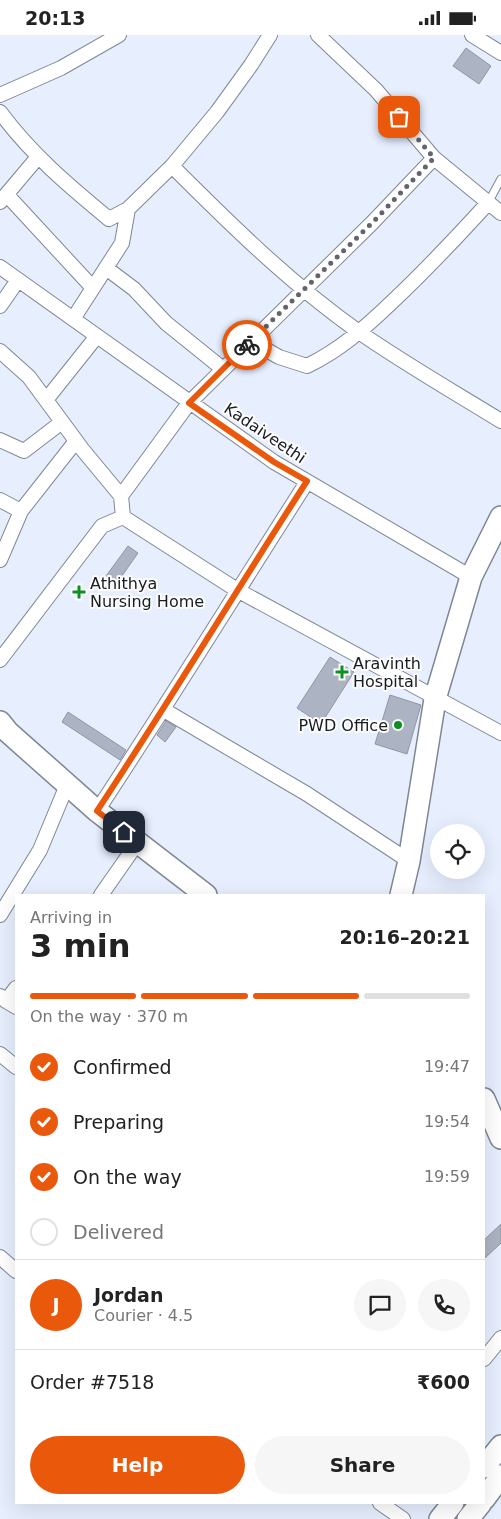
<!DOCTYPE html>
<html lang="en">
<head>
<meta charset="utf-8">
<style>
  body { margin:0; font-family:"DejaVu Sans",sans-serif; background:#f6f6f6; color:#222; height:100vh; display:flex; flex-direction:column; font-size:19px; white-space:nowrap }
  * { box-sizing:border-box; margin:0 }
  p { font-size:16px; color:#767676 }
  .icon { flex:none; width:28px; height:28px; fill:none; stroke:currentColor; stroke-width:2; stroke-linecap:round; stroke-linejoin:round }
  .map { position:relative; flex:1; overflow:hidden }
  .side { position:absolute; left:15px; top:859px; width:470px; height:610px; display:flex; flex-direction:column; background:#fff; border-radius:0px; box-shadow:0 5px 20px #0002 }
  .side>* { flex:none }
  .fabs { position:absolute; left:430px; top:789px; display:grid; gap:10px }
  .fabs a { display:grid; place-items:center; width:55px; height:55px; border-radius:50%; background:#fff; box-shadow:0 5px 20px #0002; font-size:25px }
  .pin { position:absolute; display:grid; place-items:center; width:42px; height:42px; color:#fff; margin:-21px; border-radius:10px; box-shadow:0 2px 8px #0006 }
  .courier { position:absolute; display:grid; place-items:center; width:50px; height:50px; margin:-25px; border:4px solid #ea580c; border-radius:50%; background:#fff; color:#222; box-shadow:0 1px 6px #0007 }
  .overview em { font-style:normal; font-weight:700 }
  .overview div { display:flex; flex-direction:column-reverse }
  .overview { display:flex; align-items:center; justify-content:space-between; height:85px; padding:0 15px }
  h1 { font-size:32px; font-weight:700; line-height:38px }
  .bar { display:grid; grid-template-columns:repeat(4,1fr); gap:8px 5px; align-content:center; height:60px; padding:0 15px }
  .bar i { height:6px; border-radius:4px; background:#e0e0e0 }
  .bar .on { background:#ea580c }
  .bar p { grid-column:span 4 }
  .line { display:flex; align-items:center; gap:12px; padding:0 15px; border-top:1px solid #e0e0e0 }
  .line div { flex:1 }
  .round { display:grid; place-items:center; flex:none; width:52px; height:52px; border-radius:26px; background:#f6f6f6 }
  ol { padding:0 15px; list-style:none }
  li { display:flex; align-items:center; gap:15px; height:55px }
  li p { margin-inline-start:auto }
  li .icon { padding:5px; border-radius:50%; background:#ea580c; color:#fff; stroke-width:4 }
  li:last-child { color:#767676 }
  li i { width:28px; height:28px; border:2px solid #e0e0e0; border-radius:50% }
  .action { display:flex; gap:10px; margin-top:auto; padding:10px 15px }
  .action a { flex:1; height:58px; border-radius:30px; background:#ea580c; color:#fff; font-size:20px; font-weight:700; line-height:58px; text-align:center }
  .action a+a { background:#f6f6f6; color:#222 }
  .status { display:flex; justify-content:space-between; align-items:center; height:35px; padding:0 25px; background:#fff; direction:ltr }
  .status svg { height:14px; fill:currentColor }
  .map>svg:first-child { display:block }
  .building { fill:#acb3c2; stroke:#8f96a5 }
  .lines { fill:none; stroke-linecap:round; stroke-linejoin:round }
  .lane-casing { stroke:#7f8694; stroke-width:9 }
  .street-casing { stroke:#7f8694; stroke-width:16 }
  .primary-casing { stroke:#7f8694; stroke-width:24 }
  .lane { stroke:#fff; stroke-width:7 }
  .street { stroke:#fff; stroke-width:14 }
  .primary { stroke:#fff; stroke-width:21 }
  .done { stroke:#60656e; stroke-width:5; stroke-dasharray:0 9 }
  .route { stroke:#ea580c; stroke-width:6 }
  .poi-dot { fill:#0c9021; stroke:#fcfcfc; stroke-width:2 }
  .labels { text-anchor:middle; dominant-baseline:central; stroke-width:4; stroke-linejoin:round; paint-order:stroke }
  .street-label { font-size:16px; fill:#181b20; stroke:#fcfcfc }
  .poi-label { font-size:16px; fill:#181b20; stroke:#fcfcfc; text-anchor:start }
</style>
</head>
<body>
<div class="status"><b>20:13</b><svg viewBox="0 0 49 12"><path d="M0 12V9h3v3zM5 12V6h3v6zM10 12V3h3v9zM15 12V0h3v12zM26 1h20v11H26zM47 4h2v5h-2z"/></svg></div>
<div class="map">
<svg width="501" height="1484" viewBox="0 0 501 1484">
  <rect width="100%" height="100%" fill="#e7efff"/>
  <path class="building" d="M466,13L491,31L479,49L453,31Z
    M128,511L138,518L117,548L106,541Z
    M330,622L354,637L321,689L297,673Z
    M390,660L421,670L407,719L375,709Z
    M68,677L126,715L120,725L62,687Z
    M166,686L176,692L165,707L157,700Z
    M501,1189V1208L484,1224V1205Z"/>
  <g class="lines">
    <g class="lane-casing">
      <path id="lane" d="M488,168L501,144"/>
    </g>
    <g class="street-casing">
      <path id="street" d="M318,0L376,55L434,123L501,178
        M472,0L501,18
        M0,60L61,33L119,0
        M0,77C31,119 69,151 109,184L128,174
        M172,131C231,190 291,249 359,297C405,329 454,357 501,386
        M7,160L93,253
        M0,167L38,122
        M0,232L274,427L471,542
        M106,233L134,254L166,288L223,334
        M0,271L18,245
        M73,284L122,208L128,174L172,131L217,77L251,30L270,0
        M251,306L279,322L307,331C340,315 366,292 392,267C426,235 457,202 488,168
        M0,316L29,342L82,414L121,461
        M46,365L97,301
        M0,405L24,416L62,387
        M0,465L21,476
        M123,482L121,461L189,368L372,188L434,123
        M0,525L21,476L76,406
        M0,625L102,491L123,482L237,555L501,698
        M164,675L307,759L409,826
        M97,776C169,667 237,556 307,447
        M101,860L138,807
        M0,880L40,815L67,750
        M0,961L6,966L16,953
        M6,966L16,972
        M0,1019L16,1032
        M0,1222L16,1236
        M484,1324L501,1303
        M380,1468L403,1484"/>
    </g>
    <g class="primary-casing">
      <path id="primary" d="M0,687L8,697L97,776L206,860
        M401,860L409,826L435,664L471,542L501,482
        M484,1064L501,1103
        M484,1432L501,1411
        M484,1464L501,1441
        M440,1484L453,1468
        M468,1484L481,1468"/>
    </g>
    <use href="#lane" class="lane"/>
    <use href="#street" class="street"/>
    <use href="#primary" class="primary"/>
  </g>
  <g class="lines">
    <path class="done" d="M247,310L372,188L434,123L399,82"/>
    <path class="route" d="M124,797L97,776C169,667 236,556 307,446L274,427L189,368L247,310"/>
  </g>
  <g class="poi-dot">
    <path d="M76.5 549.5h5v5h5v5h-5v5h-5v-5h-5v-5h5z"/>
    <path d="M339.5 629.5h5v5h5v5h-5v5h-5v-5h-5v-5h5z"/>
    <circle cx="398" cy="690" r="5"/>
  </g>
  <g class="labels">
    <g class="street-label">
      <text transform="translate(265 398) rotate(34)">Kadaiveethi</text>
    </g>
    <g class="poi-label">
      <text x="90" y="548">Athithya<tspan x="90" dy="18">Nursing Home</tspan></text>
      <text x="353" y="628">Aravinth<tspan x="353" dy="18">Hospital</tspan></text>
      <text x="388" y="690" text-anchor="end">PWD Office</text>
    </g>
  </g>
</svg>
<div class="fabs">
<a><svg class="icon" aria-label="locate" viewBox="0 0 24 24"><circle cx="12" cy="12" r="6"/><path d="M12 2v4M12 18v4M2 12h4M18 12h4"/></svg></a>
</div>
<div class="pin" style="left:399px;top:82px;background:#ea580c"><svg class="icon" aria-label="bag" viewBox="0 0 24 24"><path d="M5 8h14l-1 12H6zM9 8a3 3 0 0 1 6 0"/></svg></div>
<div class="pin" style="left:124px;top:797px;background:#1f2937"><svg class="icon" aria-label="home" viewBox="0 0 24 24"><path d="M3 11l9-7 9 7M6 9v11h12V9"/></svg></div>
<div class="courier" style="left:247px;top:310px"><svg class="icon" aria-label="bike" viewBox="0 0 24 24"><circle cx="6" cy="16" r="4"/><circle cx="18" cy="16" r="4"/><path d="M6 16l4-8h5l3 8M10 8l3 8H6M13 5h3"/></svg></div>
<section class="side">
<div class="overview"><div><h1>3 min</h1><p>Arriving in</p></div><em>20:16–20:21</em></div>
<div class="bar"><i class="on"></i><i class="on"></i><i class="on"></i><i></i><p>On the way · 370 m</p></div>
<ol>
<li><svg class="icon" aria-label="check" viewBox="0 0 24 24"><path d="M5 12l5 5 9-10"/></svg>Confirmed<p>19:47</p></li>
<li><svg class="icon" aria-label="check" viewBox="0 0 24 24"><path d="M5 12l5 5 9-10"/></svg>Preparing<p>19:54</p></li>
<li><svg class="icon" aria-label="check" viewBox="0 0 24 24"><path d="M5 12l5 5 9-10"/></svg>On the way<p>19:59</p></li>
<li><i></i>Delivered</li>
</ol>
<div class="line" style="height:90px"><b class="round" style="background:#ea580c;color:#fff">J</b><div><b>Jordan</b><p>Courier · 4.5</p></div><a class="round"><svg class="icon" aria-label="chat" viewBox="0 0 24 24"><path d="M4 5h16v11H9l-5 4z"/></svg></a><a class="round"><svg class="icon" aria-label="phone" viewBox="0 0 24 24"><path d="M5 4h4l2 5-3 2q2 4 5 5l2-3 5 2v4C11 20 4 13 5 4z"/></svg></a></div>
<div class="line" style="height:65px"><div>Order #7518</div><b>₹600</b></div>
<div class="action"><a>Help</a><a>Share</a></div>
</section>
</div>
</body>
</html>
